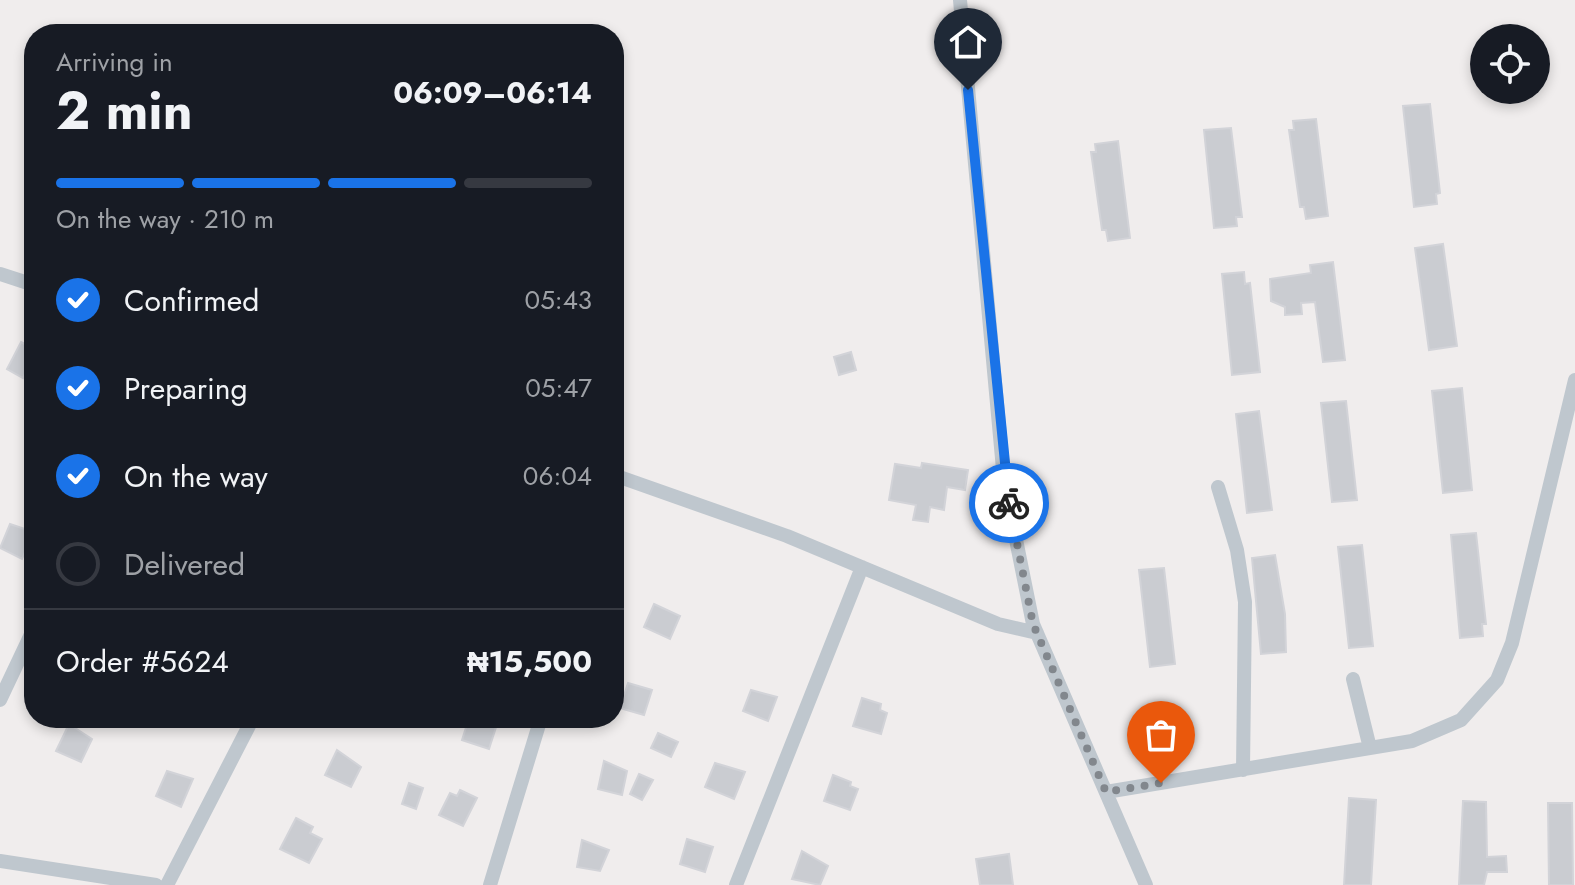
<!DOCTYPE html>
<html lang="en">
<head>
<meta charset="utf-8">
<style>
  body { margin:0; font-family:Jost,sans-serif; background:#20242c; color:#f1f3f6; height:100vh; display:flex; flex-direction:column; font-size:30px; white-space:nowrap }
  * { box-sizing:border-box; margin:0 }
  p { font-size:26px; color:#9ea1a6 }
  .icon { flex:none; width:44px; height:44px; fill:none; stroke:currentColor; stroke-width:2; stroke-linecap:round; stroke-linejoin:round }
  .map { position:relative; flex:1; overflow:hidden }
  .side { position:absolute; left:24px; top:24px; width:600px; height:704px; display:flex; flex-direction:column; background:#171b24; border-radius:32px; box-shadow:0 4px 12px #0003 }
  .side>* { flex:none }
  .fabs { position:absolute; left:1470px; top:24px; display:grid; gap:16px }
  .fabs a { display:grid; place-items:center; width:80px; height:80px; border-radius:50%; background:#171b24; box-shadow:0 4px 12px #0003; font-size:40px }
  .pin { position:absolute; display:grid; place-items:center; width:68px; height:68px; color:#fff; margin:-82px -34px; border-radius:50% 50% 50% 0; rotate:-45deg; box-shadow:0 0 8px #0007 }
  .pin .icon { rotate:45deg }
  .courier { position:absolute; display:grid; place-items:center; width:80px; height:80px; margin:-40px; border:6px solid #1a73e8; border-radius:50%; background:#fff; color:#222; box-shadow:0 2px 10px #0007 }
  .overview em { font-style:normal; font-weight:700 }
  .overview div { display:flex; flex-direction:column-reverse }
  .overview { display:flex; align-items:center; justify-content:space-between; height:136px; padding:0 32px }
  h1 { font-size:52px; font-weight:700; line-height:60px }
  .bar { display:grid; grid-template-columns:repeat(4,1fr); gap:12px 8px; align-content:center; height:96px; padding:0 32px }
  .bar i { height:10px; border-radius:6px; background:#363941 }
  .bar .active { background:#1a73e8 }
  .bar p { grid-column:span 4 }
  .line { display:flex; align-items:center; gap:20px; padding:0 32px; border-top:2px solid #363941 }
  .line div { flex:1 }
  ol { padding:0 32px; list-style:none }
  li { display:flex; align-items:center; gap:24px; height:88px }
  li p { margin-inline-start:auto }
  li .icon { padding:8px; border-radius:50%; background:#1a73e8; color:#fff; stroke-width:4 }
  li:last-child { color:#9ea1a6 }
  li i { width:44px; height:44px; border:4px solid #363941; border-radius:50% }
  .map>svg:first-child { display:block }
  .building { fill:#caccd1; stroke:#d2d3d8; stroke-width:2 }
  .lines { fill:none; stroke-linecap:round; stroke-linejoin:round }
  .minor { stroke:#bfc7ce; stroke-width:14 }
  .done { stroke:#82878d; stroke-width:8; stroke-dasharray:0 14.4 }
  .route { stroke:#1a73e8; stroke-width:10 }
</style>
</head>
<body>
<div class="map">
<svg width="1575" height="885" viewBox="0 0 1575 885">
  <rect width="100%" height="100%" fill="#f0eded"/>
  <path class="building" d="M1430,104L1440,193L1436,194L1437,204L1414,207L1403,106Z
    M1316,119L1328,216L1306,219L1304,207H1300L1289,130H1294L1293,121Z
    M1231,128L1242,217H1236L1237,226L1214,228L1204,130Z
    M1118,141L1130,238L1108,241L1106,230H1102L1091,152H1096L1095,144Z
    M1443,244L1457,346L1429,350L1415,248Z
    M1333,262L1345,360L1323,362L1315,302L1301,303L1302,314L1285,315V307L1271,301L1270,279L1311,273L1310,265Z
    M1244,272L1245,284L1250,283L1260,372L1232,375L1222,274Z
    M21,342L34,349V378L25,374L23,378L7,369Z
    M851,352L856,370L839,375L834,357Z
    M1462,388L1472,490L1443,493L1432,391Z
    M1346,401L1357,500L1332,502L1321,403Z
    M1259,411L1272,510L1247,513L1236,414Z
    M922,463L968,470L965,490L947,487L944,510L930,507L928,522L913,520L916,505L889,500L895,464L921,468Z
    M10,524L34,532L22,559L0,548Z
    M1476,533L1486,624H1482L1483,636L1460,638L1451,535Z
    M1362,545L1373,646L1349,648L1338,547Z
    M1275,555L1285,614L1286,652L1261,654L1252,558Z
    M1164,568L1175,664L1150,667L1139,570Z
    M654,604L680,616L670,639L644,627Z
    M628,683L652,690L644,715L620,708Z
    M751,690L777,697L768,721L743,711Z
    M862,698L881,704L880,710L887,713L881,734L853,726Z
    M469,718H499L489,749L462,740Z
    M69,724L92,739L81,762L56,751Z
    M658,733L678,742L671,757L651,748Z
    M337,750L361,767L351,787L325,775Z
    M604,761L627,771L622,795L598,789Z
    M715,763L745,772L734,799L705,787Z
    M167,771L193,779L181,807L156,796Z
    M639,774L653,780L642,800L630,794Z
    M833,775L851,782L850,786L858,789L850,810L824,801Z
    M409,783L423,788L416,809L402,804Z
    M460,790L477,798L463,826L439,815L450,793L457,796Z
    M1349,798L1376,800L1371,885H1344Z
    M1463,801L1486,802L1487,857L1506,856L1507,872H1487L1484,885H1459Z
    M1548,803H1572L1573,885H1549Z
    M296,818L313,827L310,833L322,839L309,863L280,849Z
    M687,839L713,847L705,872L680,864Z
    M582,840L609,850L600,871L577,867Z
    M802,851L828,866L820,885L792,879Z
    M1009,854L1013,885H980L976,859Z"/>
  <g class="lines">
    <path class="minor" d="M960,0L1004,480L1033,624L1146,885
      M0,274L34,285
      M614,475L787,536L998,624L1037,633
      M1218,487L1237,550L1245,602L1243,770
      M1353,679L1370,748
      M0,700L34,628
      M1106,792L1412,741L1461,720L1497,680L1512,643L1575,380
      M0,861L156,885
      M167,885L253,718
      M490,885L541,718
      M736,885L862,567"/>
  </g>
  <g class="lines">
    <path class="done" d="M1009,503L1033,624L1106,792L1161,783"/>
    <path class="route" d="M968,90L1009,503"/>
  </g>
</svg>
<div class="fabs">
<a><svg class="icon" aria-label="locate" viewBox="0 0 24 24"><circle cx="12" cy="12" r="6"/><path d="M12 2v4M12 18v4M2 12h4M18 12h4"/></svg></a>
</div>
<div class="pin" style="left:1161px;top:783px;background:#ea580c"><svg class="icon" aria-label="bag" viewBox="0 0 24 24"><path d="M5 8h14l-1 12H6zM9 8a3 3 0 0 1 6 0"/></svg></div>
<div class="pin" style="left:968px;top:90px;background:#1f2937"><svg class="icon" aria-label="home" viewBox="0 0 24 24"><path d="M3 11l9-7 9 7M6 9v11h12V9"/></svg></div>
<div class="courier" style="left:1009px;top:503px"><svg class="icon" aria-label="bike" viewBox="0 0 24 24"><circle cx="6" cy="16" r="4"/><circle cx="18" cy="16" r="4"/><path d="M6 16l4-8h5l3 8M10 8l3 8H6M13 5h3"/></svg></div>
<section class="side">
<div class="overview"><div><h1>2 min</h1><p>Arriving in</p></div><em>06:09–06:14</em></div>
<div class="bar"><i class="active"></i><i class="active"></i><i class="active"></i><i></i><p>On the way · 210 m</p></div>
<ol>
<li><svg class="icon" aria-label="check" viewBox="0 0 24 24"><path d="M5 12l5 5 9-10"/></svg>Confirmed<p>05:43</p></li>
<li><svg class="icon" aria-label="check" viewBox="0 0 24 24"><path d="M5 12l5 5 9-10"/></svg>Preparing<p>05:47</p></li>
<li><svg class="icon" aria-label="check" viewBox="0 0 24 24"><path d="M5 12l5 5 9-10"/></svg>On the way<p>06:04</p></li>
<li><i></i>Delivered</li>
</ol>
<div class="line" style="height:104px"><div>Order #5624</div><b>₦15,500</b></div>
</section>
</div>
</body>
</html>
